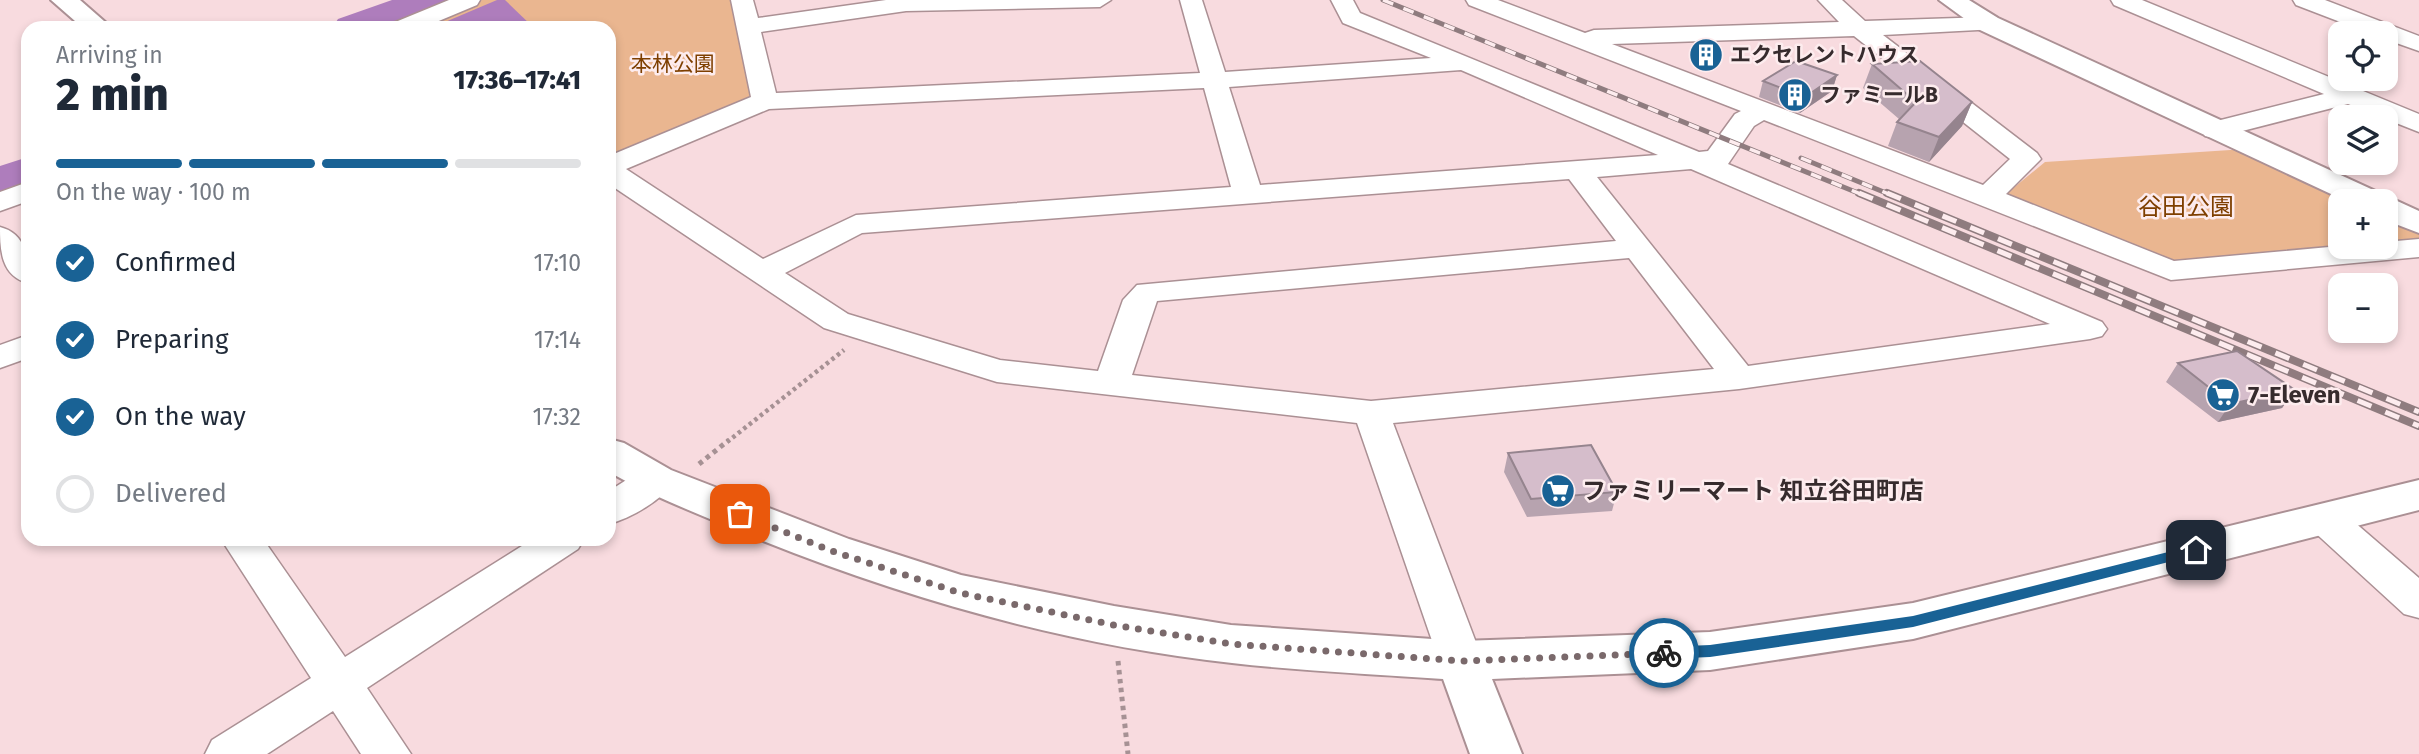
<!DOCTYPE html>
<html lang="en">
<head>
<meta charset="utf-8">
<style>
  body { margin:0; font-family:"Fira Sans","Noto Sans JP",sans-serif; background:#f2f2f3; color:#1f2937; height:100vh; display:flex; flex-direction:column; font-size:26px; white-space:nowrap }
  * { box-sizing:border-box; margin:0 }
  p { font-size:23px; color:#747a83 }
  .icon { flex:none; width:38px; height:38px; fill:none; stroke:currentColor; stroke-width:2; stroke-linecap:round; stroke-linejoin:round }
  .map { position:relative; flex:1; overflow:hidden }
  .details { position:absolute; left:21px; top:21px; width:595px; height:525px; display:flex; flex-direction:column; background:#fff; border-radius:21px; box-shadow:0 4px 10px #0003 }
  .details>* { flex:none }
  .tools { position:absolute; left:2328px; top:21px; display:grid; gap:14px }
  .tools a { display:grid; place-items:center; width:70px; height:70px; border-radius:14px; background:#fff; box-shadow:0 4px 10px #0003; font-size:35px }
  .pin { position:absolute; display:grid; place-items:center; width:60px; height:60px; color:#fff; margin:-30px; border-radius:14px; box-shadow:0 4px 10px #0006 }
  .courier { position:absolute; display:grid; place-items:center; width:70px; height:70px; margin:-35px; border:5px solid #196295; border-radius:50%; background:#fff; color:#222; box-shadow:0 2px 9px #0007 }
  .head em { font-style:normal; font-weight:800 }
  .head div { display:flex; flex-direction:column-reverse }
  .head { display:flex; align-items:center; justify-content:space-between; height:119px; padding:0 35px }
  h1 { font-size:46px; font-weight:800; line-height:52px }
  .bar { display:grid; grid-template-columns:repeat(4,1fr); gap:10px 7px; align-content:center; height:84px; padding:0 35px }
  .bar i { height:9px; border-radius:5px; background:#e0e1e3 }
  .bar .current { background:#196295 }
  .bar p { grid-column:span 4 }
  ol { padding:0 35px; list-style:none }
  li { display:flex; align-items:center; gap:21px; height:77px }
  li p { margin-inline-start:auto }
  li .icon { padding:7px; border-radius:50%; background:#196295; color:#fff; stroke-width:4 }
  li:last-child { color:#747a83 }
  li i { width:38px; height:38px; border:4px solid #e0e1e3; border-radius:50% }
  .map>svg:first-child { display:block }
  .green { fill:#eab690 }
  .water { fill:#ae7dbc }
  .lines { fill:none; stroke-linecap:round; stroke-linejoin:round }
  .river { fill:#ae7dbc; fill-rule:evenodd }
  .minor-casing { stroke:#ab9094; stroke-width:3 }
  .tertiary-casing { stroke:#ab9094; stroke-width:4 }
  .path-far1 { stroke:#a69194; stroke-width:4.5; stroke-dasharray:3.5 3.5; stroke-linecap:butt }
  .path { stroke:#a69194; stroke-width:5; stroke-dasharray:4.5 4.5; stroke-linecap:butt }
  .minor { fill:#fff; fill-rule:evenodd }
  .tertiary { fill:#fff; fill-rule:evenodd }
  .rail-far1-casing { stroke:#8f7c7f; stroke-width:5 }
  .rail-casing { stroke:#8f7c7f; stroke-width:8 }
  .rail-far1 { stroke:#fdecee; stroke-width:3.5; stroke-dasharray:11; stroke-linecap:butt }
  .rail { stroke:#fdecee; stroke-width:5; stroke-dasharray:15; stroke-linecap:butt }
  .wall { fill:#b7a3af }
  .shaded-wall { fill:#95848e }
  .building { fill:#d5bdcb; stroke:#95848e; stroke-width:2 }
  .route { fill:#196295 }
  .done { stroke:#7a696b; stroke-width:7; stroke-dasharray:0 12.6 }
  .labels { text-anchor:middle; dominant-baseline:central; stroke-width:5; stroke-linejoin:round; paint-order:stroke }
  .far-poi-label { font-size:21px; font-weight:bold; fill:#362b2d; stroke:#fdecee; text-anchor:start }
  .far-park-label { font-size:21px; fill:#7e3f00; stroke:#fdecee }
  .park-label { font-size:24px; fill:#7e3f00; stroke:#fdecee }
  .poi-label { font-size:24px; font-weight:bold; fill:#362b2d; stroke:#fdecee; text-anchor:start }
</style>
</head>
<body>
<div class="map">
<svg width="2419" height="754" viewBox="0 0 2419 754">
  <rect width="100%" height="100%" fill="#f8dbdf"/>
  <path class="green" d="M482,0H732L750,96L747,102L609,156V28H415Z
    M2246,149L2357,201H2340V247L2174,263L2012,201L2006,194L2045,162Z
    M2385,214L2419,233V240L2385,244Z"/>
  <path class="water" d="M497,0H505L534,28H431Z"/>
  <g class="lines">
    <path class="river" d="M392,0H449C428,29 364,28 332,28L338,19Z
      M28,157V188L0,197V166Z"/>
    <g class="minor-casing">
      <path id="minor" d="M449,0H480L477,5L422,28H389L393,23Z
        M731,0H753L758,18L886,0H1111L1100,7L906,11L761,32L776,93L1200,73L1180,0H1202L1225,72L1431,58L1343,23L1331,0H1353L1360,13L1699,152L1708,151L1735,114L1741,111L1469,5L1466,0H1498L1585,33L1594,30L1839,22L1818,0H1842L1865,21L1989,17L1997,19L2001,24L1997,29L1883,35L2037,153L2041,159L2006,194L2174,261L2340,246L2385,247V242L2419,239V257L2171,280L1764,120L1754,126L1728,164L2102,322L2107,329L2102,336L2090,339L1739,389L1393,423L1483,661L1477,674L1461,679L1445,674L1439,661L1357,423L997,382L824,328L609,184V156L751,97ZM1854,36L2010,159L1983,185L1612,44ZM1461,70L1658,155L1260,185L1229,87ZM1204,88L1231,187L856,215L763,259L626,169L769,109ZM1691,169L2050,324L1748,366L1597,177ZM1569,179L1616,241L1137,285L1123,300L1098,371L1000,360L848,314L785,273L862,233ZM1629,258L1714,369L1371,401L1132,375L1157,301Z
        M2111,0H2142L2419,114V132L2348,104L2215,138L2205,136L2201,130L2205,124L2324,94L2114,5Z
        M2293,0H2325L2419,36V51L2385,39V33H2369L2296,5Z
        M28,182V201L0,211V192Z
        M0,227C27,234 28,259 28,283C1,276 0,250 0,227Z
        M28,335V358L0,368V345Z
        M656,467L670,470L675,480C663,500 631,518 609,524V491L642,470Z
        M2324,504L2338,508L2419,578V618L2404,614L2310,528L2304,518L2310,508Z
        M221,539H263L345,657L533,539H584L578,549L367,688L411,754H361L333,711L267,754H205L212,740L311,678Z"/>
    </g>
    <g class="tertiary-casing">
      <path id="tertiary" d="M51,0H80L112,28H83Z
        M1939,0H1969L1998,18L2419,211V233L2385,220V201H2346L1980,30Z
        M609,439L624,443L671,470L849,539L961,575L1114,606L1231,625L1461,641L1710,632L1913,603L2419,480V510L1913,639L1710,670L1492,679L1522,754H1470L1443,679C1373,674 1302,671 1232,663C1068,645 906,599 753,537C704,516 655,498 609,472Z"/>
    </g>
    <path class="path-far1" d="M727,442L844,350"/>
    <path class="path" d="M699,464L729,440
      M1118,661L1128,754"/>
    <use href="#minor" class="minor"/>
    <use href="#tertiary" class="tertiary"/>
    <g class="rail-far1-casing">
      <path id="rail-far1" d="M1383,0L1863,195
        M1801,158L1891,195"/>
    </g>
    <g class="rail-casing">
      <path id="rail" d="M1859,193L2419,426
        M1887,193L2419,412"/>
    </g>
    <use href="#rail-far1" class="rail-far1"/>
    <use href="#rail" class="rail"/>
  </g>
  <path class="wall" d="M1872,64L1972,102L1962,126L1929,162L1888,146L1897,122L1899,119L1863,88Z
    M1837,75L1832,91L1800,113L1759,97L1763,81Z
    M2178,363L2295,390L2282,408L2218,422L2166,382Z
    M1508,453L1617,492L1612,511L1527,517L1504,472Z"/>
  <path class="shaded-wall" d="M1837,75L1832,91L1800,113L1805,97Z
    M1972,102L1962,126L1929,162L1939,137Z
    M2295,390L2282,408L2218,422L2230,404Z"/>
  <path class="building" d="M1796,61L1837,75L1805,97L1763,81Z
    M1920,61L1972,102L1939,137L1897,122L1916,102L1872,64Z
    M2237,351L2295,390L2230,404L2178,363Z
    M1591,445L1617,492L1531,499L1508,453Z"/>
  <path class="route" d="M2196,545L2200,547V554L1913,627L1710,657L1664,659L1657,653L1664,647L1710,645L1913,616Z"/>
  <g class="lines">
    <path class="done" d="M740,514L832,551L960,593L1114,625L1231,644L1461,661L1664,653"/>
  </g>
  <defs>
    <g id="building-disc" transform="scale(1.75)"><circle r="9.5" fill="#196295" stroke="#fdecee"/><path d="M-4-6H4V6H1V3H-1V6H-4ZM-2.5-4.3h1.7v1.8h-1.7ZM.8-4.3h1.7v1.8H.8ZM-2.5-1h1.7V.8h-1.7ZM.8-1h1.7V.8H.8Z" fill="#fff"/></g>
    <g id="supermarket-disc" transform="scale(1.75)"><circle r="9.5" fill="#196295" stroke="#fdecee"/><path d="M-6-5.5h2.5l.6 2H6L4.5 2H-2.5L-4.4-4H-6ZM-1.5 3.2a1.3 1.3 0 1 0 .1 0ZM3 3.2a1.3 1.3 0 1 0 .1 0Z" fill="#fff"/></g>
  </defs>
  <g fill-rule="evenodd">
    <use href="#building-disc" x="1706" y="55"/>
    <use href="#building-disc" x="1795" y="95"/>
    <use href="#supermarket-disc" x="2223" y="395"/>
    <use href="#supermarket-disc" x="1558" y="491"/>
  </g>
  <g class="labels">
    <g class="far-poi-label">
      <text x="1730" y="55">エクセレントハウス</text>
      <text x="1820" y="95">ファミールB</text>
    </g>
    <g class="far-park-label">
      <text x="673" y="64">本林公園</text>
    </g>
    <g class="park-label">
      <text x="2186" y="207">谷田公園</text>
    </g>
    <g class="poi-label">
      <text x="2248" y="395">7-Eleven</text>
      <text x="1582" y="491">ファミリーマート 知立谷田町店</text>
    </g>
  </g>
</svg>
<div class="tools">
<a><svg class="icon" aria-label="locate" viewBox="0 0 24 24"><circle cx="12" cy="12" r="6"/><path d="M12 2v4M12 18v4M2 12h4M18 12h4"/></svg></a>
<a><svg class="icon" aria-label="layers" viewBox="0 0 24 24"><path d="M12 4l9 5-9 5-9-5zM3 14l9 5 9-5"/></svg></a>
<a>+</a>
<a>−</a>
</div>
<div class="pin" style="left:740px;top:514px;background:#ea580c"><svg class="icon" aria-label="bag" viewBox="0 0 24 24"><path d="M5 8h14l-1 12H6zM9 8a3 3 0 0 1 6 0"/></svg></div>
<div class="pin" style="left:2196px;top:550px;background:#1f2937"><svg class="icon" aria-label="home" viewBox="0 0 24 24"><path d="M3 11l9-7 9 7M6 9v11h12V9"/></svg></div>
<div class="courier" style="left:1664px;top:653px"><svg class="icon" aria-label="bike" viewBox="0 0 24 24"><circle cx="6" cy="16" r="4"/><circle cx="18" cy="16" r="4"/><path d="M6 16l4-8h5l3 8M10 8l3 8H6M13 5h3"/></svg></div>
<section class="details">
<div class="head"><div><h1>2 min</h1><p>Arriving in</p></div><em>17:36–17:41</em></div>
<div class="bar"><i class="current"></i><i class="current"></i><i class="current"></i><i></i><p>On the way · 100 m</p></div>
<ol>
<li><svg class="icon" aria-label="check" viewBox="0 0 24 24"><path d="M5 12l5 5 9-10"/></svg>Confirmed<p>17:10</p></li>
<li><svg class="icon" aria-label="check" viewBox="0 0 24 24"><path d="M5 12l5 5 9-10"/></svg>Preparing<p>17:14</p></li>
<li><svg class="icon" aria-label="check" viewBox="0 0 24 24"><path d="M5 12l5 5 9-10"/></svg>On the way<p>17:32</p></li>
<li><i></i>Delivered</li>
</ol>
</section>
</div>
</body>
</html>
